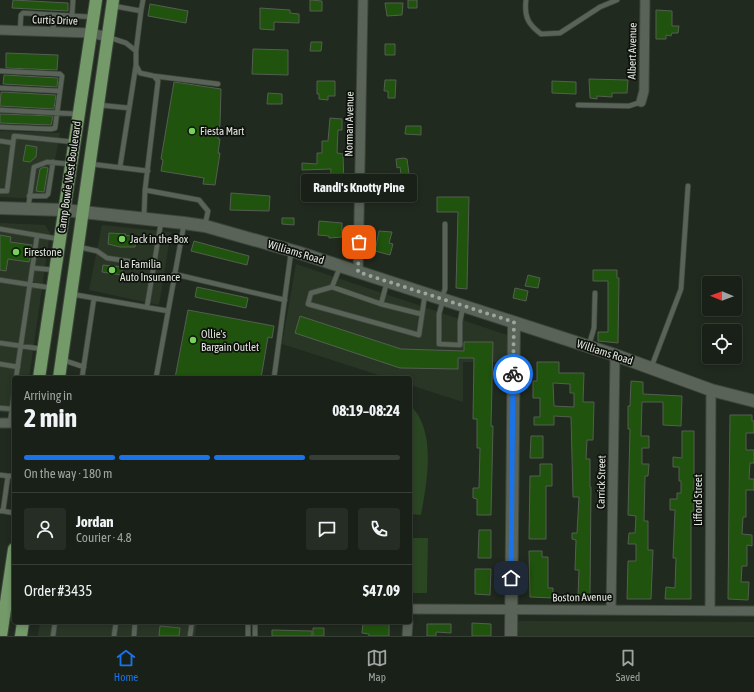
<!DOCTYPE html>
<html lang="en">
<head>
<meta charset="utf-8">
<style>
  body { margin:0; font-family:"Asap Condensed",sans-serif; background:#262d24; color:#f1f3f6; height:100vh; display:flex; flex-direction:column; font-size:15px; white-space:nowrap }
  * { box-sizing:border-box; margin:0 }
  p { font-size:13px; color:#9fa3a1 }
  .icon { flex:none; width:22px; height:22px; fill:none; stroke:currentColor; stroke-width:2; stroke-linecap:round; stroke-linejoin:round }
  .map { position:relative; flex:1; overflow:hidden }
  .details { position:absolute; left:12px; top:376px; width:400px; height:248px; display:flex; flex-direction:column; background:#192017; border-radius:4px; box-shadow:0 2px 6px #0003,0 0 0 1px #373e36 }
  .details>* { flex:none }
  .needle { width:26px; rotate:271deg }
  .tools { position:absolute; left:702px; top:276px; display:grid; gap:8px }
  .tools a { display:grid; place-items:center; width:40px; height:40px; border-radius:4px; background:#192017; box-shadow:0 2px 6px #0003,0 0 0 1px #373e36; font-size:20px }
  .pin { position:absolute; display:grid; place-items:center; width:34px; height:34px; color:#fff; margin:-17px; border-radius:8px; box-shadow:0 2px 6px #0006 }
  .courier { position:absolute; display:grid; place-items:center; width:40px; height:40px; margin:-20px; border:3px solid #1a73e8; border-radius:50%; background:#fff; color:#222; box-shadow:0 1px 5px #0007 }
  .bubble { position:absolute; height:28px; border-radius:4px; background:#192017; box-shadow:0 2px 6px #0003,0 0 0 1px #373e36; font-size:13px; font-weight:700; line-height:28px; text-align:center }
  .overview em { font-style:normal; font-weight:700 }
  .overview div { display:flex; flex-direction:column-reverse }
  .overview { display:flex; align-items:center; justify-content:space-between; height:68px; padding:0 12px }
  h1 { font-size:26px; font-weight:700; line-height:30px }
  .bar { display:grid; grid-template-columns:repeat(4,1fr); gap:6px 4px; align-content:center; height:48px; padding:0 12px }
  .bar i { height:5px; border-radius:3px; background:#373e36 }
  .bar .selected { background:#1a73e8 }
  .bar p { grid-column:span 4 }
  .line { display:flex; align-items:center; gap:10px; padding:0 12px; border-top:1px solid #373e36 }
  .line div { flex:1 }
  .round { display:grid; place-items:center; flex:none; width:42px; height:42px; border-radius:4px; background:#262d24 }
  .dock { display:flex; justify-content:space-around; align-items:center; height:56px; border-top:1px solid #373e36; background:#192017; font-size:11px; color:#9fa3a1 }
  .dock a { display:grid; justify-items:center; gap:2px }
  .dock .selected { color:#1a73e8 }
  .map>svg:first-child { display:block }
  .built { fill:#293626 }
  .green { fill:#2a4622 }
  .building { fill:#20530e; stroke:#545e51; fill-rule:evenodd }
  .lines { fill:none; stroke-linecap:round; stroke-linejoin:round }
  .lane-casing { stroke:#3e463c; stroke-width:6 }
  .street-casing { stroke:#3e463c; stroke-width:11 }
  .secondary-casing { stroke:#3e463c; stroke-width:14 }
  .primary-casing { stroke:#3e463c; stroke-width:14 }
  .lane { stroke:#596357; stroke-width:4.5 }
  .street { stroke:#596357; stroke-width:9 }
  .secondary { stroke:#596357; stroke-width:12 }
  .primary { stroke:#749a6a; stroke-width:12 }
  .done { stroke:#9ea59c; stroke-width:4; stroke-dasharray:0 7.2 }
  .route { stroke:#1a73e8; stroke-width:5 }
  .poi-dot { fill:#76d25a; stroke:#0e110c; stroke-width:1.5 }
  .labels { text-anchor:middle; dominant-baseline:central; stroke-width:3.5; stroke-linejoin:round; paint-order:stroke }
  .street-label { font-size:11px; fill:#e1e7df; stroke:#0e110c }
  .poi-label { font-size:11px; fill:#e1e7df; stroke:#0e110c; text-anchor:start }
</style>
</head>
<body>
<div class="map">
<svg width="754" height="636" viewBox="0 0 754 636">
  <rect width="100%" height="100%" fill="#212a1f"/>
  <path class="built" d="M0,131L60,133L48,197L44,199L0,197Z
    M0,223L45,225L50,233L29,378H14V413L0,412Z
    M102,225L171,232L159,305L89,290Z
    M296,264L507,335V362H463V402L410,385V378H388L282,344Z
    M518,621L754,622V636H518Z
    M40,622H197L195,636H38Z"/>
  <path class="green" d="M410,405C437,431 427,482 421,515L410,514Z
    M410,538H428L427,593H410Z"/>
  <path class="building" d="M13,0L68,3V11L12,8Z
    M310,0L322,1V11H310Z
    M408,0H417V8H408Z
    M385,3H403L402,15L387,16Z
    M150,4L188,11L186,23L148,16Z
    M260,8L290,10V13L299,14V23L274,22V30L260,29Z
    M656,10L672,11V26H679L678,33H672L671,36L666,35V39H656Z
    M311,42H322L321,51H310Z
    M385,44H395V55H385Z
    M253,49L288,50V75L252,74Z
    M6,53L58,55L57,70L6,68Z
    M4,75L58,78L57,87L3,84Z
    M589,79L628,80L627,93H612V97L597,96V99L590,98Z
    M385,80H396L395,98H388V91H384Z
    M317,81H335V96H328V100L319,99V94H317Z
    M552,81L576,82V94L552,93Z
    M174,82L221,89L220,124L218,139H220L218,153H220L215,185L203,184L204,178L161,171L163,160L161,159Z
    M1,92L56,95L54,109L0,106Z
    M268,93L282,94V104H267Z
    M0,114L53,116L51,125L0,123Z
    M330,118L342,119V130H338L337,153L343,154L344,185L330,184L331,169L302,170V163L317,164V153H322V141H328Z
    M406,126H421V135L405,134Z
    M26,145L37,147L36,157L30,162L23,161Z
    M404,158L407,159L409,174L401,175L400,167L397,168L396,159Z
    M44,167L48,168L44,192L36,191L40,169Z
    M231,193L270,196L269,211L230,210Z
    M437,197H469L467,289L456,288L458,212H437Z
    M282,218H294V225L282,224Z
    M319,221L342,223V237L329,238V236L318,235Z
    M379,231L392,232L389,243L393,244L390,255L375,251Z
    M109,233L126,234L125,235L137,237L135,247H120L108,244Z
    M0,235L11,237L10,242L32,245L29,262L8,259L6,271L0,270Z
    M194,241L249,256L247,265L191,251Z
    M103,265L123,267L121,275L102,272Z
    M593,270H617V278H619L618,343L598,341V332H608V281H593Z
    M528,275L540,278L538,288L525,286Z
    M197,287L248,298L246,308L195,297Z
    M515,288L528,291L526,301L513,298Z
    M188,310L274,326L272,338L268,337L261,378H175Z
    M300,316L401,349L464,351V342H493L491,426H493L491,515H477V499L473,498V488H479L480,448H477V419H473L474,358H458V369L400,368L295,333Z
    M537,362H559V373H584L583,402H594L593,440H587L586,459H590V487H591L590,596H578L579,570H575L576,540L572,539V533H577L579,497H573L571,417L554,416V425H534V417H540V398H533V381H537ZM553,383L570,384V393H574V407L554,406Z
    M631,381L643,382V394L682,396L681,426L663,425V402H642L641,436H649V448H642V464H649L648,476H645L644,521H648V550H653L651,599H627L628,561H636V544H628L629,533H635L636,516L628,515L630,429H628V406H630Z
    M730,415H752V421H754V433H746V450H754V463H750L749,479H754V490H746V517H743L742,534L752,535V546L747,545V566H742L741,582H749L748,600L728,599Z
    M682,431H694V511H691V599H665L666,587L675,588L676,558H673L675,510H670V499H677V493H681V481H679V467H673V457L682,458Z
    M531,436H543V458H530Z
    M540,464H552V486H546V539H529L530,476H540Z
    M479,530H491V558H478Z
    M529,551H542V557H548V588H553V598L530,597Z
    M475,569H491L490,595L475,594Z
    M363,623L389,624V636H369V634L362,633Z
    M472,623L491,624V636H472Z
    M427,624H451V633L436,632V636H427Z
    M160,626L180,628L179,636H159Z
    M313,628H324V636H313Z
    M272,630L312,631V636H272Z"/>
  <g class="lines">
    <g class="lane-casing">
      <path id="lane" d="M526,0C524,17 528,24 541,34L560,33L600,7L617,0
        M114,6L141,11L136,51
        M141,11L143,0
        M72,16L73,0
        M20,31L21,15L23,13L93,17
        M53,32L54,15
        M108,37L126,43L136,51V65L140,73L154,76L158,81L145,190L144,218
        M0,71L60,74L62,76L55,128L51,129L0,127
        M154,76L218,84
        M0,88L60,91
        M99,105L129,108
        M578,105L629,106L641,102
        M0,110L78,114
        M0,141L13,143
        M91,164L148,171
        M120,167L136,65
        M145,190L199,200L208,211L205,225
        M0,191H7L14,136L74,142
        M29,196H46L48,194L53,162
        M28,209L34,167L47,162L70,164
        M0,229L59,239
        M79,247L97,251L107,258L154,265
        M340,267L332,287L311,293L308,304L419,335L425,294
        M33,268L55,270
        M174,274L285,300
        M0,280L52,288
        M332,287L381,304L387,282
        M71,294L168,311
        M442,297L445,289V224
        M443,300L439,314V344L460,345V322L463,306
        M381,304L421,314
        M147,307L161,222
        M0,343L42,349
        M589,345L594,328L595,293
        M63,360L84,367
        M0,364L18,367
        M651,368L681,289L688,186
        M16,378L37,236
        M82,378L94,298
        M156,378L184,224
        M274,378L291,252
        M0,408L12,409L10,423
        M12,409L14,392
        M0,475L8,476
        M0,511H3L8,476H14
        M3,511L14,513
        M53,636L55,622
        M114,636L116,622
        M134,636L135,622
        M190,636L192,622
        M248,636V622
        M255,636V622"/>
    </g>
    <g class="street-casing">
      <path id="street" d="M0,30L91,33L108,37
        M641,102L644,91L645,0
        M358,272L363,0
        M0,423H14
        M410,609L754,611
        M611,609L615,355
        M710,610L711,390
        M407,636L408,622"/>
    </g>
    <g class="secondary-casing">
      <path id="secondary" d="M0,208L64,210L184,223L205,226L297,252L615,355L711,390L754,401
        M511,636L514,323"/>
    </g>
    <g class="primary-casing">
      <path id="primary" d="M39,378L96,0
        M59,378L113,0
        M1,636L14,549
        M21,636L23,622"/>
    </g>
    <use href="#lane" class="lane"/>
    <use href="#street" class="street"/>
    <use href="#secondary" class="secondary"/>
    <use href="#primary" class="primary"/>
  </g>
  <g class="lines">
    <path class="done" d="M359,242L358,272L514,322L513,374"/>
    <path class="route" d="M511,578L513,374"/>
  </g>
  <g class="poi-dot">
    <circle cx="192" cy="131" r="4"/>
    <circle cx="122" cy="239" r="4"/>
    <circle cx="16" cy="252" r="4"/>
    <circle cx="112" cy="270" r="4"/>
    <circle cx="193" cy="340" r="4"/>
  </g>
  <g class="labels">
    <g class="street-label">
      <text transform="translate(55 20) rotate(2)">Curtis Drive</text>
      <text transform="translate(632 51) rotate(-89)">Albert Avenue</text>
      <text transform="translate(349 124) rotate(-89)">Norman Avenue</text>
      <text transform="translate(69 177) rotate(-82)">Camp Bowie West Boulevard</text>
      <text transform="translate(296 252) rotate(17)">Williams Road</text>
      <text transform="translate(605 352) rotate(18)">Williams Road</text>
      <text transform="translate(601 482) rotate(-89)">Carrick Street</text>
      <text transform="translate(698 500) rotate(-90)">Lifford Street</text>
      <text transform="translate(582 597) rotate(-1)">Boston Avenue</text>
    </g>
    <g class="poi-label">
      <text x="200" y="131">Fiesta Mart</text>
      <text x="130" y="239">Jack in the Box</text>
      <text x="24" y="252">Firestone</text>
      <text x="120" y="264">La Familia<tspan x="120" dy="13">Auto Insurance</tspan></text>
      <text x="201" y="334">Ollie's<tspan x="201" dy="13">Bargain Outlet</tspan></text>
    </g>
  </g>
</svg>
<div class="tools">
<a><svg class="needle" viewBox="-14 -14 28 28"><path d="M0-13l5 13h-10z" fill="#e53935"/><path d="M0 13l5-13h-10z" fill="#9fa3a1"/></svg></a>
<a><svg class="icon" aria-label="locate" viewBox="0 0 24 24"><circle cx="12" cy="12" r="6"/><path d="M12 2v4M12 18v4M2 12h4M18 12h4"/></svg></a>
</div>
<div class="pin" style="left:359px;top:242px;background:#ea580c"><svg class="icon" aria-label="bag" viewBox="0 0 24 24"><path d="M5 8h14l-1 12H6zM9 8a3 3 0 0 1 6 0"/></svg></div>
<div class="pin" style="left:511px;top:578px;background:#1f2937"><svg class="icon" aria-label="home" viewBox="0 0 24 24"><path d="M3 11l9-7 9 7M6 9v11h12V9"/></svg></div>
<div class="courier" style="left:513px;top:374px"><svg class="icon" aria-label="bike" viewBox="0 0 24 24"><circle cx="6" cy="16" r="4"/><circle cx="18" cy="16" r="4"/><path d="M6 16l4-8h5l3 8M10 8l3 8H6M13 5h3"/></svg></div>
<div class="bubble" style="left:301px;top:174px;width:116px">Randi's Knotty Pine</div>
<section class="details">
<div class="overview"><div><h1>2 min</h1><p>Arriving in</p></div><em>08:19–08:24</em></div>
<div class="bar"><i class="selected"></i><i class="selected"></i><i class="selected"></i><i></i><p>On the way · 180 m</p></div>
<div class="line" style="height:72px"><a class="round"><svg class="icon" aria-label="person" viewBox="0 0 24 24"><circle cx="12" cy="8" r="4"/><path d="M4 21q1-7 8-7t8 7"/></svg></a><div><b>Jordan</b><p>Courier · 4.8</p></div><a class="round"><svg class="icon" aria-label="chat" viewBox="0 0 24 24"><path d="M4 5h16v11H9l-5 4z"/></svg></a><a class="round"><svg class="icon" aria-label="phone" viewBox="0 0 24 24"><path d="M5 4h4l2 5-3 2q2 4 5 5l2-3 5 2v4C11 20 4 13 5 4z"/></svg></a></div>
<div class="line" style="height:52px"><div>Order #3435</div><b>$47.09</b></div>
</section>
</div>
<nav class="dock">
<a class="selected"><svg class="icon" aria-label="home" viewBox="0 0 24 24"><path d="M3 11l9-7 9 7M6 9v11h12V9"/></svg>Home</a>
<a><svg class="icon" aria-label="map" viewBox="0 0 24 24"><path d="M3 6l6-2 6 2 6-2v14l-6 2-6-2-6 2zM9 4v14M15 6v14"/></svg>Map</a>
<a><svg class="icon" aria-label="saved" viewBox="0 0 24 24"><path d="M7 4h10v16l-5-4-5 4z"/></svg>Saved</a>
</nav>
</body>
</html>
